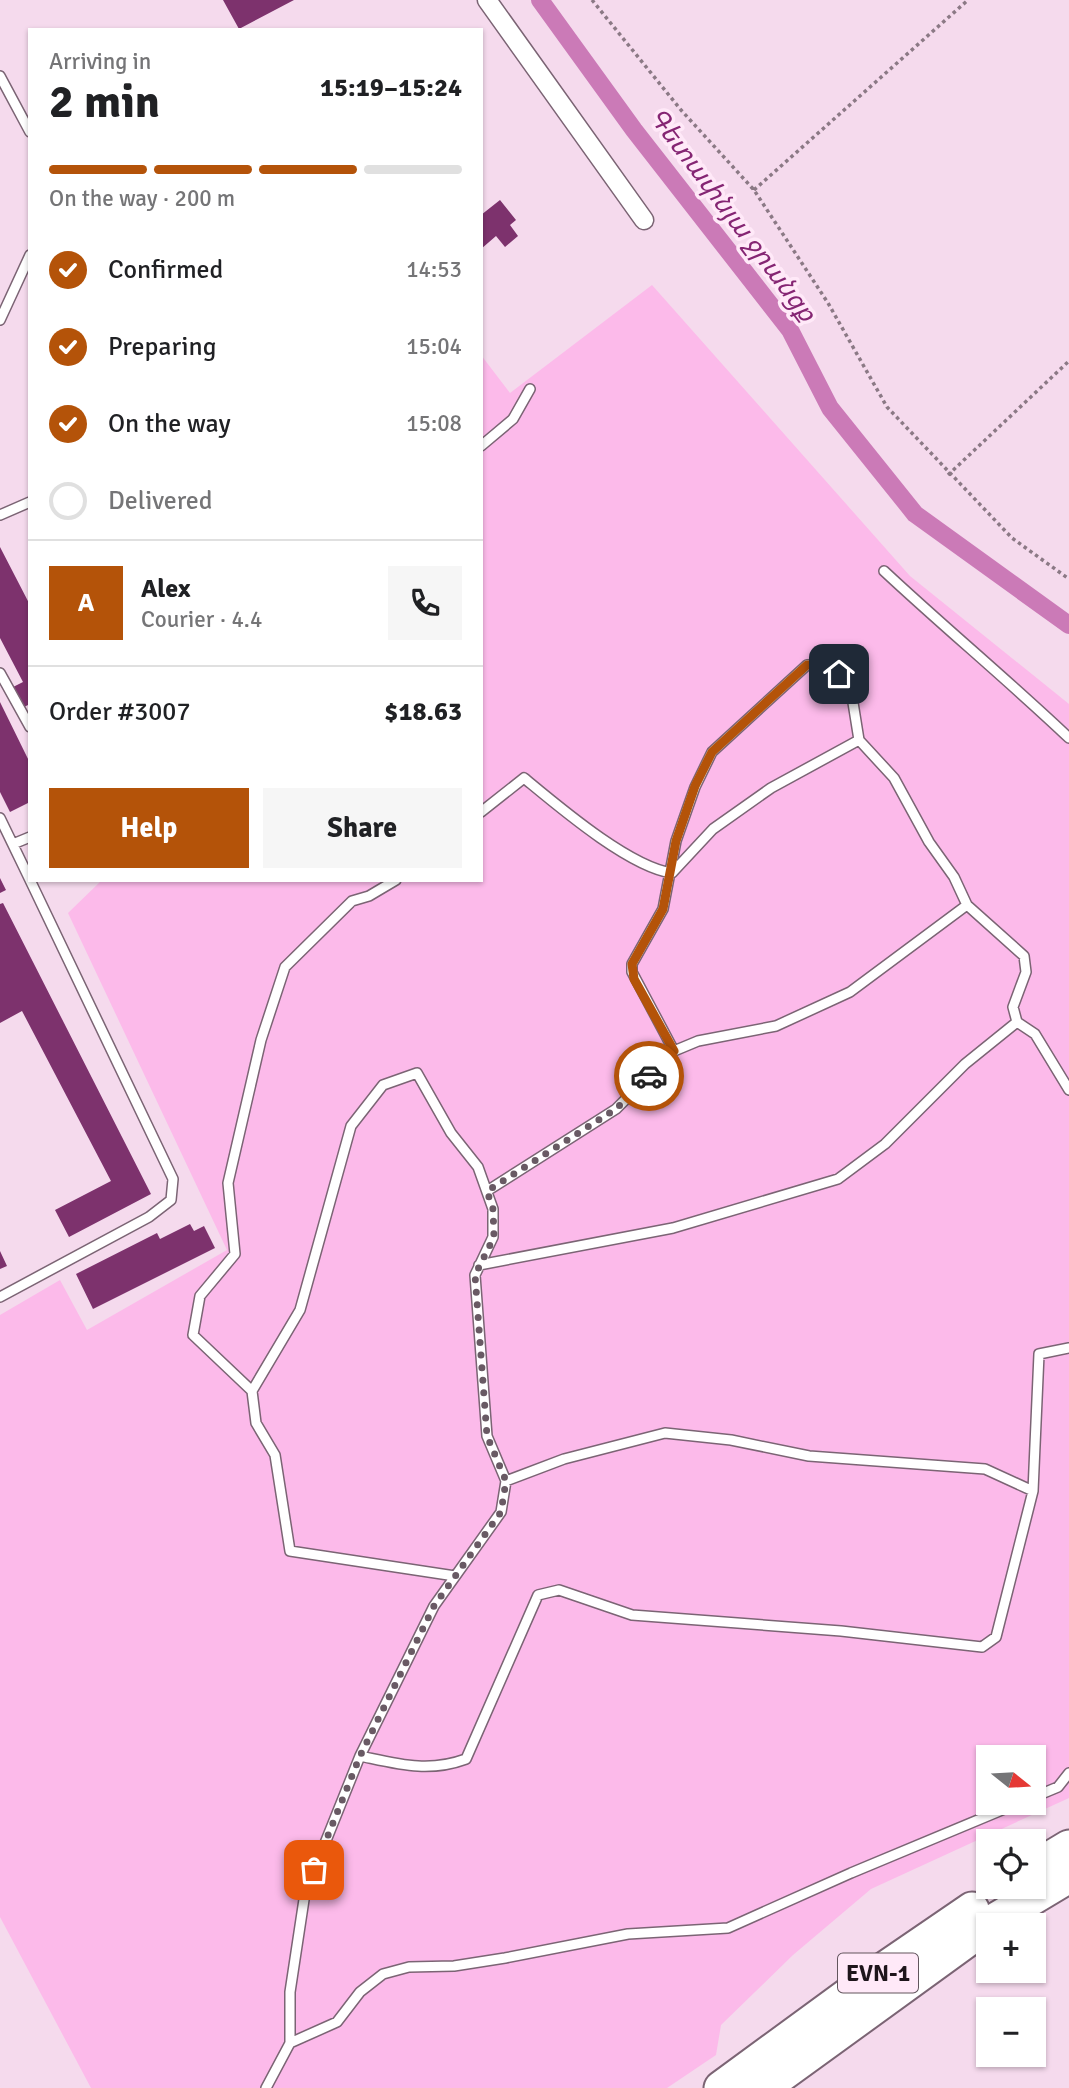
<!DOCTYPE html>
<html lang="en">
<head>
<meta charset="utf-8">
<style>
  body { margin:0; font-family:Signika,"Noto Sans Armenian",sans-serif; background:#f6f6f6; color:#202124; height:100vh; display:flex; flex-direction:column; font-size:26px; white-space:nowrap }
  * { box-sizing:border-box; margin:0 }
  p { font-size:23px; color:#757577 }
  .icon { flex:none; width:38px; height:38px; fill:none; stroke:currentColor; stroke-width:2; stroke-linecap:round; stroke-linejoin:round }
  .map { position:relative; flex:1; overflow:hidden }
  .drawer { position:absolute; left:28px; top:28px; width:455px; height:854px; display:flex; flex-direction:column; background:#fff; border-radius:0px; box-shadow:0 2px 5px #0004 }
  .drawer>* { flex:none }
  .needle { width:46px; rotate:108deg }
  .tools { position:absolute; left:976px; top:1745px; display:grid; gap:14px }
  .tools a { display:grid; place-items:center; width:70px; height:70px; border-radius:0px; background:#fff; box-shadow:0 2px 5px #0004; font-size:35px }
  .pin { position:absolute; display:grid; place-items:center; width:60px; height:60px; color:#fff; margin:-30px; border-radius:14px; box-shadow:0 4px 10px #0006 }
  .courier { position:absolute; display:grid; place-items:center; width:70px; height:70px; margin:-35px; border:5px solid #b45309; border-radius:50%; background:#fff; color:#222; box-shadow:0 2px 9px #0007 }
  .summary em { font-style:normal; font-weight:800 }
  .summary div { display:flex; flex-direction:column-reverse }
  .summary { display:flex; align-items:center; justify-content:space-between; height:119px; padding:0 21px }
  h1 { font-size:46px; font-weight:800; line-height:52px }
  .bar { display:grid; grid-template-columns:repeat(4,1fr); gap:10px 7px; align-content:center; height:84px; padding:0 21px }
  .bar i { height:9px; border-radius:5px; background:#e0e0e0 }
  .bar .selected { background:#b45309 }
  .bar p { grid-column:span 4 }
  .line { display:flex; align-items:center; gap:18px; padding:0 21px; border-top:2px solid #e0e0e0 }
  .line div { flex:1 }
  .round { display:grid; place-items:center; flex:none; width:74px; height:74px; border-radius:0px; background:#f6f6f6 }
  ol { padding:0 21px; list-style:none }
  li { display:flex; align-items:center; gap:21px; height:77px }
  li p { margin-inline-start:auto }
  li .icon { padding:7px; border-radius:50%; background:#b45309; color:#fff; stroke-width:4 }
  li:last-child { color:#757577 }
  li i { width:38px; height:38px; border:4px solid #e0e0e0; border-radius:50% }
  .button { display:flex; gap:14px; margin-top:auto; padding:14px 21px }
  .button a { flex:1; height:80px; border-radius:0px; background:#b45309; color:#fff; font-size:28px; font-weight:800; line-height:80px; text-align:center }
  .button a+a { background:#f6f6f6; color:#202124 }
  .map>svg:first-child { display:block }
  .green { fill:#fcbaea; fill-rule:evenodd }
  .lines { fill:none; stroke-linecap:round; stroke-linejoin:round }
  .canal { stroke:#cb7ab7; stroke-width:18 }
  .building { fill:#7d326d }
  .lane-casing { stroke:#7b6474; stroke-width:12 }
  .street-casing { stroke:#7b6474; stroke-width:21 }
  .highway-casing { stroke:#7b6474; stroke-width:37 }
  .path { stroke:#8b7985; stroke-width:3.5; stroke-dasharray:3.5 3.5; stroke-linecap:butt }
  .lane { stroke:#fff; stroke-width:9 }
  .street { stroke:#fff; stroke-width:18 }
  .highway { stroke:#fff; stroke-width:33 }
  .done { stroke:#695a64; stroke-width:7; stroke-dasharray:0 12.6 }
  .route { stroke:#b45309; stroke-width:9 }
  .labels { text-anchor:middle; dominant-baseline:central; stroke-width:7; stroke-linejoin:round; paint-order:stroke }
  .shield { fill:#ffe9f8; stroke:#62555d; stroke-width:2 }
  .shield-label { font-size:23px; font-weight:bold; fill:#1e151b }
  .water-label { font-size:26px; font-style:italic; fill:#852573; stroke:#ffe9f8 }
</style>
</head>
<body>
<div class="map">
<svg width="1069" height="2088" viewBox="0 0 1069 2088">
  <rect width="100%" height="100%" fill="#f5daed"/>
  <path class="green" d="M652,285L910,576L1069,704V1798L871,1889L793,1955L721,2025L716,2055L667,2088H91L0,1917V1315L60,1280L87,1330L227,1250L68,913L102,880H481V355L510,393ZM989,1757H1034V1802H989Z"/>
  <g class="lines">
    <path class="canal" d="M540,0L634,130L790,330L830,408L915,514L1069,625"/>
  </g>
  <path class="building" d="M223,0H294L239,29Z
    M500,200L516,220L510,225L518,236L505,247L496,236L481,249V215Z
    M0,547L30,605V704L22,708L11,688L23,682L0,638Z
    M0,702L30,763V802L10,812L0,792Z
    M0,878L6,890L0,893Z
    M3,903L151,1194L69,1237L55,1210L111,1181L22,1011L0,1023V904Z
    M190,1224L194,1231L204,1226L215,1248L93,1309L76,1274L157,1233L160,1239Z
    M0,1251L7,1266L0,1269Z"/>
  <g class="lines">
    <g class="lane-casing">
      <path id="lane" d="M0,76L30,132
        M0,320L30,255
        M481,446L513,419L530,389
        M0,515L30,502
        M884,571C945,628 1009,681 1069,738
        M0,673L30,727
        M481,812L524,778C558,806 629,867 672,873L713,829L771,788L859,740
        M0,818L30,880
        M13,844L30,837
        M396,880L369,896L352,901L285,967L261,1040L228,1183L235,1254L200,1296L193,1335L252,1391L256,1423L275,1455L290,1551L455,1576
        M674,1051L632,972V964L663,909L676,841L695,787L712,752L807,665L828,664L850,684L859,740L894,778L929,842L954,877L967,905L1024,956L1026,972L1013,1007L1017,1022L1035,1034L1069,1090
        M487,1191L616,1109L674,1051L698,1041L776,1026L850,992L967,905
        M479,1265L673,1228L838,1179L885,1144L965,1064L1017,1022
        M0,1297L149,1217L171,1200L173,1179L30,880
        M252,1391L300,1310L351,1126L383,1085L417,1073L451,1133L478,1167L493,1209V1237L475,1275L487,1436L506,1481L501,1512L434,1606L360,1756L305,1893L290,1992V2043L266,2088
        M506,1481L564,1459L665,1433L731,1440L809,1456L985,1469L1033,1491
        M360,1756C398,1764 428,1773 466,1759L538,1595L559,1590L632,1615L841,1631L982,1647L996,1637L1033,1491L1039,1354L1069,1348
        M1034,1797L1058,1787L1069,1773
        M290,2043L337,2022L360,1992L383,1974L409,1967L454,1966L505,1958L628,1934L728,1928L851,1873L1021,1802"/>
    </g>
    <g class="street-casing">
      <path id="street" d="M487,0L644,220"/>
    </g>
    <g class="highway-casing">
      <path id="highway" d="M1034,1868L1069,1847
        M721,2088L874,1976L972,1909
        M763,2088L992,1922L1069,1876"/>
    </g>
    <path class="path" d="M592,0L681,110L754,190L828,303L887,407L1012,538L1069,579
      M754,190L968,0
      M948,475L1069,361"/>
    <use href="#lane" class="lane"/>
    <use href="#street" class="street"/>
    <use href="#highway" class="highway"/>
  </g>
  <g class="lines">
    <path class="done" d="M314,1870L360,1756L434,1606L501,1512L506,1481L487,1436L475,1275L494,1237L493,1209L487,1191L616,1109L649,1076"/>
    <path class="route" d="M649,1076L674,1051L634,979L632,964L663,909L676,841L695,786L712,752L807,665L828,664L839,674"/>
  </g>
  <g class="labels">
    <rect class="shield" x="838" y="1953.5" width="80" height="39" rx="5"/>
    <g class="shield-label">
      <text x="878" y="1973">EVN-1</text>
    </g>
    <g class="water-label">
      <text transform="translate(732 215) rotate(53)">Գետափնյա ջրանցք</text>
    </g>
  </g>
</svg>
<div class="tools">
<a><svg class="needle" viewBox="-14 -14 28 28"><path d="M0-13l5 13h-10z" fill="#e53935"/><path d="M0 13l5-13h-10z" fill="#757577"/></svg></a>
<a><svg class="icon" aria-label="locate" viewBox="0 0 24 24"><circle cx="12" cy="12" r="6"/><path d="M12 2v4M12 18v4M2 12h4M18 12h4"/></svg></a>
<a>+</a>
<a>−</a>
</div>
<div class="pin" style="left:314px;top:1870px;background:#ea580c"><svg class="icon" aria-label="bag" viewBox="0 0 24 24"><path d="M5 8h14l-1 12H6zM9 8a3 3 0 0 1 6 0"/></svg></div>
<div class="pin" style="left:839px;top:674px;background:#1f2937"><svg class="icon" aria-label="home" viewBox="0 0 24 24"><path d="M3 11l9-7 9 7M6 9v11h12V9"/></svg></div>
<div class="courier" style="left:649px;top:1076px"><svg class="icon" aria-label="car" viewBox="0 0 24 24"><path d="M5 17H2v-5l4-1 3-4h7l3 4 3 1v5h-3M9 17h6M6 11h13"/><circle cx="7" cy="17" r="2"/><circle cx="17" cy="17" r="2"/></svg></div>
<section class="drawer">
<div class="summary"><div><h1>2 min</h1><p>Arriving in</p></div><em>15:19–15:24</em></div>
<div class="bar"><i class="selected"></i><i class="selected"></i><i class="selected"></i><i></i><p>On the way · 200 m</p></div>
<ol>
<li><svg class="icon" aria-label="check" viewBox="0 0 24 24"><path d="M5 12l5 5 9-10"/></svg>Confirmed<p>14:53</p></li>
<li><svg class="icon" aria-label="check" viewBox="0 0 24 24"><path d="M5 12l5 5 9-10"/></svg>Preparing<p>15:04</p></li>
<li><svg class="icon" aria-label="check" viewBox="0 0 24 24"><path d="M5 12l5 5 9-10"/></svg>On the way<p>15:08</p></li>
<li><i></i>Delivered</li>
</ol>
<div class="line" style="height:126px"><b class="round" style="background:#b45309;color:#fff">A</b><div><b>Alex</b><p>Courier · 4.4</p></div><a class="round"><svg class="icon" aria-label="phone" viewBox="0 0 24 24"><path d="M5 4h4l2 5-3 2q2 4 5 5l2-3 5 2v4C11 20 4 13 5 4z"/></svg></a></div>
<div class="line" style="height:91px"><div>Order #3007</div><b>$18.63</b></div>
<div class="button"><a>Help</a><a>Share</a></div>
</section>
</div>
</body>
</html>
